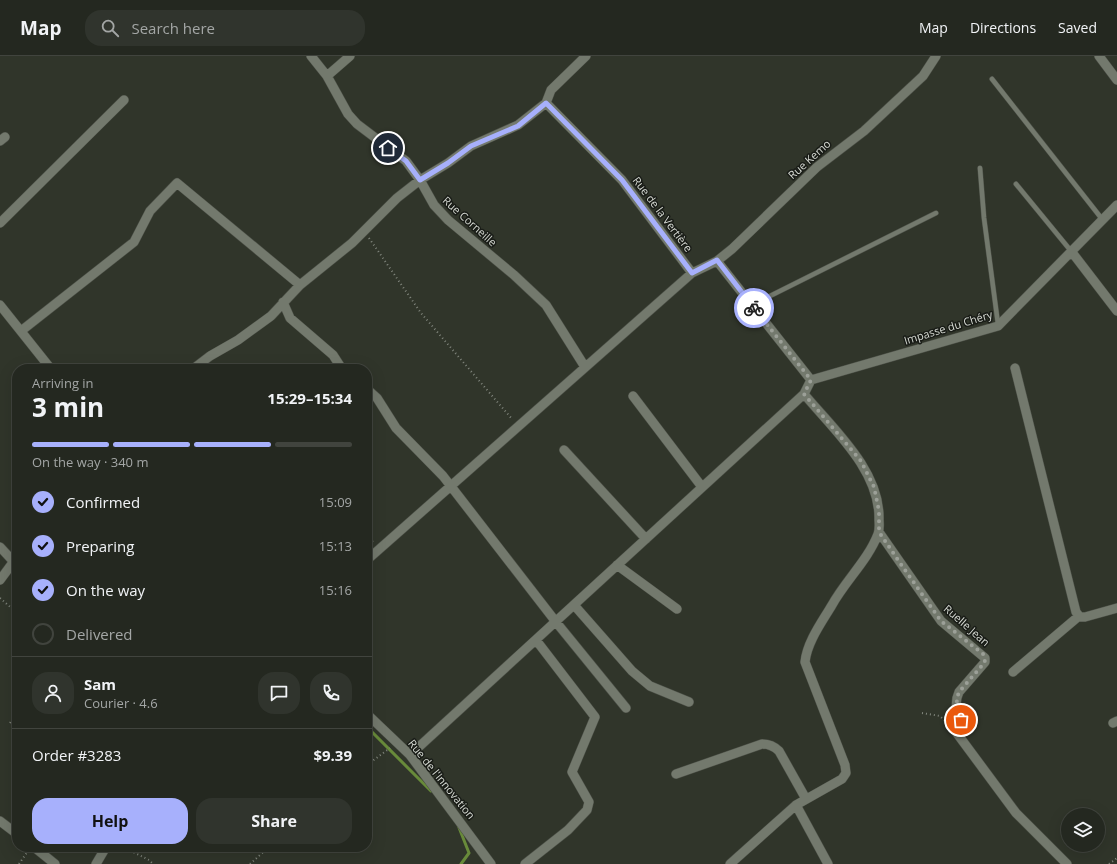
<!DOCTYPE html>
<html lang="en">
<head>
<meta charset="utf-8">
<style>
  body { margin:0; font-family:"Open Sans",sans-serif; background:#30342d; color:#f1f3f6; height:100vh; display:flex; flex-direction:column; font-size:15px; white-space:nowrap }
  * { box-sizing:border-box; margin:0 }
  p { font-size:13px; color:#a3a6a5 }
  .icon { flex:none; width:22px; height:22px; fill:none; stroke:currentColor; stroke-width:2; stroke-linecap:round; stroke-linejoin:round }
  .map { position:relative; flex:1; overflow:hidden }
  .details { position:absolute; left:12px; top:308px; width:360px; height:488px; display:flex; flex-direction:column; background:#242820; border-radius:16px; box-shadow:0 4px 16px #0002,0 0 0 1px #41443e }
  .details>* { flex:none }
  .fabs { position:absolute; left:1061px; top:752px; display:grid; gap:8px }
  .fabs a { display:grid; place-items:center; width:44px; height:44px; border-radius:50%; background:#242820; box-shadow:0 4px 16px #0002,0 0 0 1px #41443e; font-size:20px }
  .pin { position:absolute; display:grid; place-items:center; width:34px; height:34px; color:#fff; margin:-17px; border:2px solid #fff; border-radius:50%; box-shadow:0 1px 4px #0007 }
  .courier { position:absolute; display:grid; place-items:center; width:40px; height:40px; margin:-20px; border:3px solid #a7b0fc; border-radius:50%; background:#fff; color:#222; box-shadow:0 1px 5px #0007 }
  .summary em { font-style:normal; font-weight:700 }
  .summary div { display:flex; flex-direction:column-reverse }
  .summary { display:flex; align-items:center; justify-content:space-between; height:68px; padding:0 20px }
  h1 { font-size:26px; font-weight:700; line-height:30px }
  .bar { display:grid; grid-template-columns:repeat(4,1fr); gap:6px 4px; align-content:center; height:48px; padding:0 20px }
  .bar i { height:5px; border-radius:3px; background:#41443e }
  .bar .current { background:#a7b0fc }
  .bar p { grid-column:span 4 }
  .line { display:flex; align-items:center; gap:10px; padding:0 20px; border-top:1px solid #41443e }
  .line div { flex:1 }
  .round { display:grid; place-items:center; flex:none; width:42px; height:42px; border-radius:16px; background:#30342d }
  ol { padding:0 20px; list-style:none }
  li { display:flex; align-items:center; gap:12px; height:44px }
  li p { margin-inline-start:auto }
  li .icon { padding:4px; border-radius:50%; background:#a7b0fc; color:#111; stroke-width:4 }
  li:last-child { color:#a3a6a5 }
  li i { width:22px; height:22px; border:2px solid #41443e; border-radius:50% }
  .button { display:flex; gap:8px; margin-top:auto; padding:8px 20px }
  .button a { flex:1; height:46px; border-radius:16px; background:#a7b0fc; color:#111; font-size:16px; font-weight:700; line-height:46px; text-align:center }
  .button a+a { background:#30342d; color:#f1f3f6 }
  header { display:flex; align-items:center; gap:24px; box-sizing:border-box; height:56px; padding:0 20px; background:#242820; border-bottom:1px solid #41443e }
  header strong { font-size:19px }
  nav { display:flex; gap:22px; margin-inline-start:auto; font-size:14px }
  .search { width:280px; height:36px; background:#30342d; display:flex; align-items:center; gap:10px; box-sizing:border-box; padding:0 14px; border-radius:16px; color:#a3a6a5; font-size:15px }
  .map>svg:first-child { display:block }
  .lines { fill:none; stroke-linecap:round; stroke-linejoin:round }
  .stream { stroke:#688a3a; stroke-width:3 }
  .lane-casing { stroke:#4d5148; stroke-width:5.5 }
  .street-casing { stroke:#4d5148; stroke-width:10 }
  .path { stroke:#82877e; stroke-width:2; stroke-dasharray:1 3; stroke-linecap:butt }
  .lane { stroke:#73796d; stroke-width:4.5 }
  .street { stroke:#73796d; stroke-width:9 }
  .done { stroke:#9ca098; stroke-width:4; stroke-dasharray:0 7.2 }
  .route { stroke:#a7b0fc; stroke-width:5 }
  .labels { text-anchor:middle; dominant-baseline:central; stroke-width:3; stroke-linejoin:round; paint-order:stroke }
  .street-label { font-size:11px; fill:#d6dad3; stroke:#191c17 }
</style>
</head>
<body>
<header>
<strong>Map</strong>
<div class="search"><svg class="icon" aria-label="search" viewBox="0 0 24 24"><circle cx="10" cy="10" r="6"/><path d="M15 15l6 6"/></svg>Search here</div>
<nav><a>Map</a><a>Directions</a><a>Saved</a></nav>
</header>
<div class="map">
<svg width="1117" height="808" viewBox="0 0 1117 808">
  <rect width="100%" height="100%" fill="#30352a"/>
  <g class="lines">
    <path class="stream" d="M367,671L431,735
      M458,769L469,797L461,808"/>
    <g class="lane-casing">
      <path id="lane" d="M992,23L1102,163
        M980,112L984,162L998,268
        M1016,128L1071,195
        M752,249L936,157"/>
    </g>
    <g class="street-casing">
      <path id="street" d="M311,0L327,20L348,58L357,68L406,105L420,124L434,149L448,164L514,219L546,249L585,311
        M1099,0L1117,24
        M327,20L350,0
        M546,47L622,124L692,217
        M0,85L5,81
        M0,167L124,44
        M1071,195L1117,255
        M283,246L290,262L333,299L342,313
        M0,249L51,313
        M21,275L134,186L150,155L177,127L300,229
        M1015,312L1076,556L1080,561H1085L1117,552
        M193,313L210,300L238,284L271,260L300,229L352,187L397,142L420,124L448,107L471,90L518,69L546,47L551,34L586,0
        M811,324L998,270L1117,149
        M367,333L377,342L396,372L443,420L556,566L626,652
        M633,340L702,431
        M564,394L646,483
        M879,476L941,565L985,602V606L959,636C954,647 957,654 961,664L953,672L1016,757L1067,808
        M0,491L13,505
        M367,504L692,217L717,205L732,193L817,111L864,75L923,20L936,0
        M617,509L677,553
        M0,524L17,501
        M574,549L632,615L650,630L689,646
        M1013,616L1079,560
        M367,658L410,699L491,808
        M1113,667L1117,665
        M410,699L804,338L811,324L717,205
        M676,718L762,688C769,688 774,690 779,695L806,743
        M796,749L828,808
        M0,765L17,778
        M34,791L55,808
        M96,808L106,791
        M525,808L568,774L587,754L589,746L572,716L595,661L536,584
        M730,808L796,749L842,723L846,717L845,709L805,606C807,586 822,566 832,549C846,524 868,504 878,478C880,473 879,467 879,463C880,414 833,373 804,338"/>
    </g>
    <path class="path" d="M369,182L421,257L512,363
      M367,479L373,486
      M0,542L17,557
      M922,657L940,660L946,666
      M10,667L17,658
      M367,709L390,692
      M123,791L149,804L153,808
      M19,808L28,795
      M250,808L269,791
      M1109,808L1117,802"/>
    <use href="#lane" class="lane"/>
    <use href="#street" class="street"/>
  </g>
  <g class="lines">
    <path class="done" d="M754,252L811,324L804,338L861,405L874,431L879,455V476L900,507L941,565L983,598L985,606L959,636C955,647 957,654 961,664"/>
    <path class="route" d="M388,92L406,105L420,124L448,107L471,90L518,70L546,47L622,124L692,217L717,204L754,252"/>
  </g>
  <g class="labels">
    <g class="street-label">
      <text transform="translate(809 103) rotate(-42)">Rue Kemo</text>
      <text transform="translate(663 158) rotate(53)">Rue de la Vertière</text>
      <text transform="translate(470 165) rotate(42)">Rue Corneille</text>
      <text transform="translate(948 271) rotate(-17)">Impasse du Chéry</text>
      <text transform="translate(967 569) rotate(41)">Ruelle Jean</text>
      <text transform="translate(442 723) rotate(51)">Rue de l'Innovation</text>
    </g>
  </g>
</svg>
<div class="fabs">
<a><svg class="icon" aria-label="layers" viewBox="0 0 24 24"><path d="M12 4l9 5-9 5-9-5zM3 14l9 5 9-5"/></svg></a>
</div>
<div class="pin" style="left:961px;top:664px;background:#ea580c"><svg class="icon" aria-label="bag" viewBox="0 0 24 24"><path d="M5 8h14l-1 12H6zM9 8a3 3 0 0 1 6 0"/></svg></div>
<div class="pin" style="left:388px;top:92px;background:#1f2937"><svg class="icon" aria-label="home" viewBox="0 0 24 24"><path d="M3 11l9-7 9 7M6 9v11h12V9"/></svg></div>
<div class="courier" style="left:754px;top:252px"><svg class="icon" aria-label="bike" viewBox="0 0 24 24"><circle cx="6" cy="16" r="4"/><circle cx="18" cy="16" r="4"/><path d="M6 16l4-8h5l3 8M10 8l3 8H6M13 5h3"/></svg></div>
<section class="details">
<div class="summary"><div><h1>3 min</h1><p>Arriving in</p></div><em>15:29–15:34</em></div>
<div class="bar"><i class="current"></i><i class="current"></i><i class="current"></i><i></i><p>On the way · 340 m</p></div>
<ol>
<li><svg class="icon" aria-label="check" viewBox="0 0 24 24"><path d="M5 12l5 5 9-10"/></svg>Confirmed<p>15:09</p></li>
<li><svg class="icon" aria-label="check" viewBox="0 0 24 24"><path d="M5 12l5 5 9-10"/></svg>Preparing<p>15:13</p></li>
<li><svg class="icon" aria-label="check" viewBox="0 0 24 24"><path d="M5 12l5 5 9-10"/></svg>On the way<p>15:16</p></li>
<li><i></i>Delivered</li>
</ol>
<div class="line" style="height:72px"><a class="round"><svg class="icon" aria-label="person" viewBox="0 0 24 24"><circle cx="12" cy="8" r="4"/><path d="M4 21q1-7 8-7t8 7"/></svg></a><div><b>Sam</b><p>Courier · 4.6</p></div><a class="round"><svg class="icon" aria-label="chat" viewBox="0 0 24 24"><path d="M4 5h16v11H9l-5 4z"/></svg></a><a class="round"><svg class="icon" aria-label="phone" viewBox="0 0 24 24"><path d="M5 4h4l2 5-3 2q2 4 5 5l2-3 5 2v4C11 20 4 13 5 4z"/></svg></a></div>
<div class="line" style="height:52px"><div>Order #3283</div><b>$9.39</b></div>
<div class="button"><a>Help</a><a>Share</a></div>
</section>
</div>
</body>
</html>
